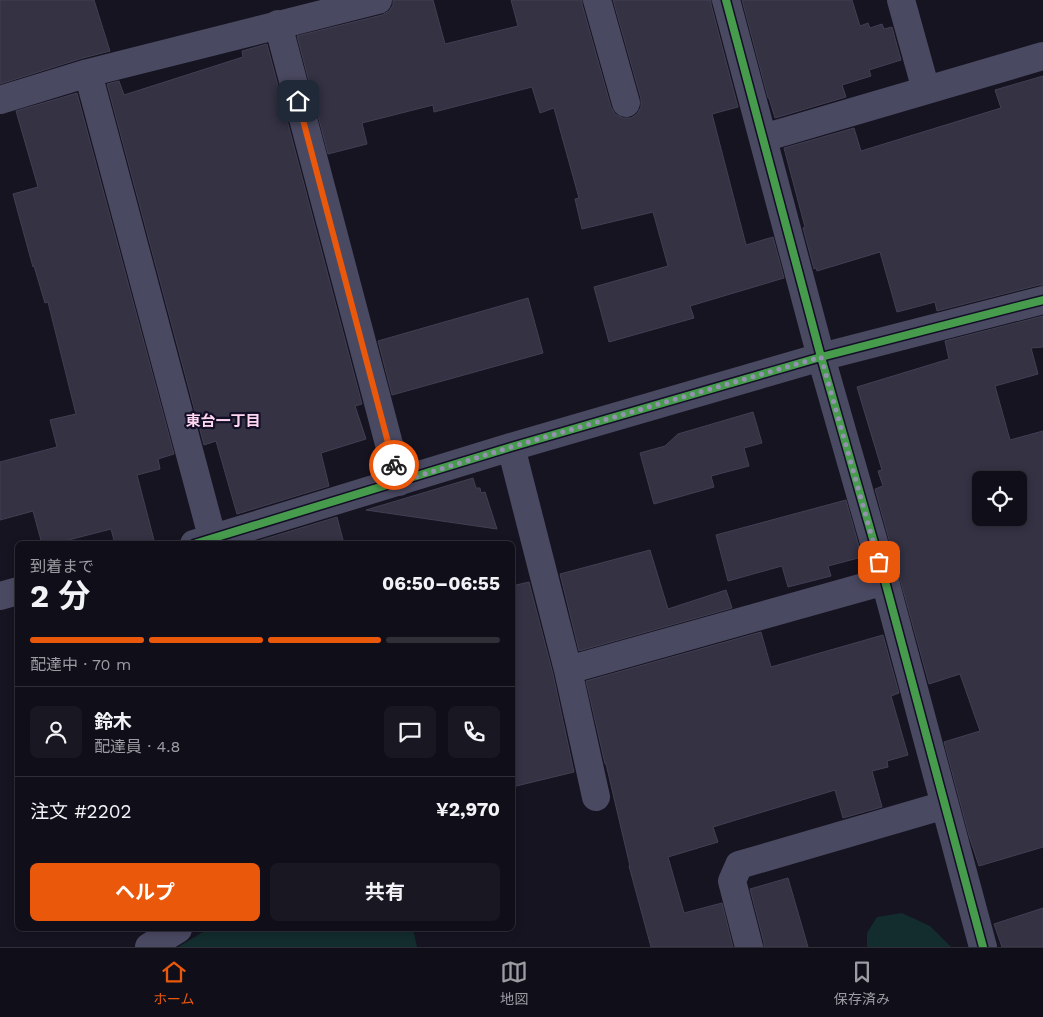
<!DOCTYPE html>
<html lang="ja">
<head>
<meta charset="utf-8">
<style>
  body { margin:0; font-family:"Work Sans","Noto Sans JP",sans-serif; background:#191822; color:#f1f3f6; height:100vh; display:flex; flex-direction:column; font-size:19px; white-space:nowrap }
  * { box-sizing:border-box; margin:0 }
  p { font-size:16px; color:#9c9ca2 }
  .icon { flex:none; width:28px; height:28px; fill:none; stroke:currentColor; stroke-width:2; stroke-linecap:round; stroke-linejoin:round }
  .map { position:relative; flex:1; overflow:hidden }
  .drawer { position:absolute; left:15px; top:541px; width:500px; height:390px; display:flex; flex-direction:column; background:#100f19; border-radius:8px; box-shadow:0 2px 8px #0003,0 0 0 1px #302f38 }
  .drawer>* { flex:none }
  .fabs { position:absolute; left:972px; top:471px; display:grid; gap:10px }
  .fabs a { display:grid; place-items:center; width:55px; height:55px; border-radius:8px; background:#100f19; box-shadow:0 2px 8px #0003,0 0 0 1px #302f38; font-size:25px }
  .pin { position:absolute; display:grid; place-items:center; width:42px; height:42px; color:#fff; margin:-21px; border-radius:10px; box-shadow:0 2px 8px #0006 }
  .courier { position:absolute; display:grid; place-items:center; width:50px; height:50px; margin:-25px; border:4px solid #ea580c; border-radius:50%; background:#fff; color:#222; box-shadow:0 1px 6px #0007 }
  .headline em { font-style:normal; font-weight:700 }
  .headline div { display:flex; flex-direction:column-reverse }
  .headline { display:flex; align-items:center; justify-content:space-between; height:85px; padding:0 15px }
  h1 { font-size:32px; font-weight:700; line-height:38px }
  .bar { display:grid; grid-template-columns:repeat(4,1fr); gap:8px 5px; align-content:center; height:60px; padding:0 15px }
  .bar i { height:6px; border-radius:4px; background:#302f38 }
  .bar .active { background:#ea580c }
  .bar p { grid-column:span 4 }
  .line { display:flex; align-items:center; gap:12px; padding:0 15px; border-top:1px solid #302f38 }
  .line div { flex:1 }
  .round { display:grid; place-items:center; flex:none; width:52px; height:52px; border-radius:8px; background:#191822 }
  .cta { display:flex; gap:10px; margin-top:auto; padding:10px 15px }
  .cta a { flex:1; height:58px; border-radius:8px; background:#ea580c; color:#fff; font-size:20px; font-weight:700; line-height:58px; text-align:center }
  .cta a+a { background:#191822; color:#f1f3f6 }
  .dock { display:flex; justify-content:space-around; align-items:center; height:70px; border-top:1px solid #302f38; background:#100f19; font-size:14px; color:#9c9ca2 }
  .dock a { display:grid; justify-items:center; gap:2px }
  .dock .active { color:#ea580c }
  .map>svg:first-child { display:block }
  .green { fill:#132c2d }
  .building { fill:#343243; stroke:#433f54; fill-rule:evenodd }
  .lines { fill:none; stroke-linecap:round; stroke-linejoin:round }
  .street { stroke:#4a4962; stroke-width:28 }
  .cycleway-casing { stroke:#130f26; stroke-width:11 }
  .cycleway { stroke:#469c4c; stroke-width:8 }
  .done { stroke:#9591b1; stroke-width:5; stroke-dasharray:0 9 }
  .route { stroke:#ea580c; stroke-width:6 }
  .labels { text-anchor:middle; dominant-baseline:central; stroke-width:4.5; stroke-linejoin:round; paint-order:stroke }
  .neighbourhood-label { font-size:15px; font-weight:bold; fill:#ffd6f0; stroke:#130f26 }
</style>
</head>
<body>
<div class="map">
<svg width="1043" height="947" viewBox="0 0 1043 947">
  <rect width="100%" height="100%" fill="#161421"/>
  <path class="green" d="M902,913L930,926L951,947H867V933L877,917Z
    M208,929H413L417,947H178Z"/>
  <path class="building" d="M0,0H94L110,51L83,58L0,84Z
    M393,0H433L445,44L518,26L511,0H582V4L611,107L615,114L623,118H631L637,114L641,107V99L613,0H711V4L738,107L712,114L746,245L773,237L784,278L690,306L694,318L609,342L594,287L668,266L653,212L582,229L575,199L579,198L554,108L540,113L532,87L434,112L433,105L362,123L367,144L328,154L297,36L382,15L389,11L393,5Z
    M742,0H852L860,26L868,23L870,28L882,24L884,29L892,27L901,60L869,70L871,76L842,85L846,97L775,118L769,98H768Z
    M267,44L362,404L355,406L366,439L321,453L329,486L237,514L216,441L204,445L107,84L119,81L124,95L243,57L242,51Z
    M1043,76V285H1039L937,311L935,302L897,312L880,252L817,271L816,268L814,269L803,228L805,227L784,148L854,128L861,151L1001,108L995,90Z
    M77,93L174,454L158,459L160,469L137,475L155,544H115L111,529L53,544H42L33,511L0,520V462L57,447L50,420L76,414L48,302L45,303L34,266L33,267L13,194L38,187L16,111Z
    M528,298L543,353L392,395L378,341Z
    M1043,316V347L1031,348L1038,374L995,386L1010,440L1043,431V847L979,866L969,836L944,742L980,731L960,674L929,684L875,489L883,486L878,471L882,470L857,387L949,359L945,341ZM981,480H1019V518H981Z
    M753,412L762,443L744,448L749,466L711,476L714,487L654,504L640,453L665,446L678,434Z
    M473,478L476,488H480L481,493L485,492L497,529L366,510Z
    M846,500L862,557L828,566L831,576L788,587L782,566L728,581L716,535Z
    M337,517L344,544H248Z
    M650,550L668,609L726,590L732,608L579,651L560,574Z
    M529,582L553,674L574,772L512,787V586Z
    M761,632L771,667L883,635L899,693L891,696L908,755L887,761L888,767L872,771L882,807L843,818L835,790L713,827L718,842L668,857L684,913L722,903L733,947H651L629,866H630L606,764H605L586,681Z
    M788,878L808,947H764V943L750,889Z
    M1043,908V947H1002L994,924Z"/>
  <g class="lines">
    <path class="street" d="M597,0L626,103
      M726,0L821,357L885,581L983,947
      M901,0L926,90
      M278,24L399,482
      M88,73L214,544
      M0,100L88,73L378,0
      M763,138L1043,56
      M511,447L568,670L596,797
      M194,544L511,447L821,357L1043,300
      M0,596L18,591
      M568,670L885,581
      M149,947L178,929
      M749,947L732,881L739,865L945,805"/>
    <g class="cycleway-casing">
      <path id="cycleway" d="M726,0L821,357L885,581L983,947
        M194,544L511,447L821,357L1043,300"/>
    </g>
    <use href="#cycleway" class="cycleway"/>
  </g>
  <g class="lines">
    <path class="done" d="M394,465L399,482L511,447L821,357L879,562"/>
    <path class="route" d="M298,101L394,465"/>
  </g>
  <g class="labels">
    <g class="neighbourhood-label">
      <text x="223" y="421">東台一丁目</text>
    </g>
  </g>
</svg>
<div class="fabs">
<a><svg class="icon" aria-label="locate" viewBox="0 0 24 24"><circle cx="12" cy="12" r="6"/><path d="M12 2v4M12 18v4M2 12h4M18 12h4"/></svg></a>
</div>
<div class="pin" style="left:879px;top:562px;background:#ea580c"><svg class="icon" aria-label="bag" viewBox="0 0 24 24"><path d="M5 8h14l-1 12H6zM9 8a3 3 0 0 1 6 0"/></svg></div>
<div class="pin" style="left:298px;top:101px;background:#1f2937"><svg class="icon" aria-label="home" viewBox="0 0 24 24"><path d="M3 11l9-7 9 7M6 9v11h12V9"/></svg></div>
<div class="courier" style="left:394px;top:465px"><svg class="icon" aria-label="bike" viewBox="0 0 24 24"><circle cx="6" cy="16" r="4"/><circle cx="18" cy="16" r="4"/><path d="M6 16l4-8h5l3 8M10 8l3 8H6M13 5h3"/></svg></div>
<section class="drawer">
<div class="headline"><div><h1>2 分</h1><p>到着まで</p></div><em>06:50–06:55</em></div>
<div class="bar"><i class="active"></i><i class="active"></i><i class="active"></i><i></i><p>配達中 · 70 m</p></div>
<div class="line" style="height:90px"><a class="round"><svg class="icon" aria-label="person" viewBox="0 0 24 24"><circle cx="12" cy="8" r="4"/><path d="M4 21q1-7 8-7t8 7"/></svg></a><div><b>鈴木</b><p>配達員 · 4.8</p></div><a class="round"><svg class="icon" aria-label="chat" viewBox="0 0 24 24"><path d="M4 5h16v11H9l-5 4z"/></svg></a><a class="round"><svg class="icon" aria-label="phone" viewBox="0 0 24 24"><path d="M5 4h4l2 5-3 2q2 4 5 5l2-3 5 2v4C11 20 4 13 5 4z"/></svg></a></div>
<div class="line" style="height:65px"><div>注文 #2202</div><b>¥2,970</b></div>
<div class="cta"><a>ヘルプ</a><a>共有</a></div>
</section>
</div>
<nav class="dock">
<a class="active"><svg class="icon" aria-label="home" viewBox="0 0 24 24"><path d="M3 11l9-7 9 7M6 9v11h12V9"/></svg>ホーム</a>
<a><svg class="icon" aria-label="map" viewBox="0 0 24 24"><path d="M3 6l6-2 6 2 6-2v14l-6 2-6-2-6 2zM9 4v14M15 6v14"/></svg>地図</a>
<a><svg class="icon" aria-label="saved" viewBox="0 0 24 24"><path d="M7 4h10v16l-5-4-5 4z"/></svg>保存済み</a>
</nav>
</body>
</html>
